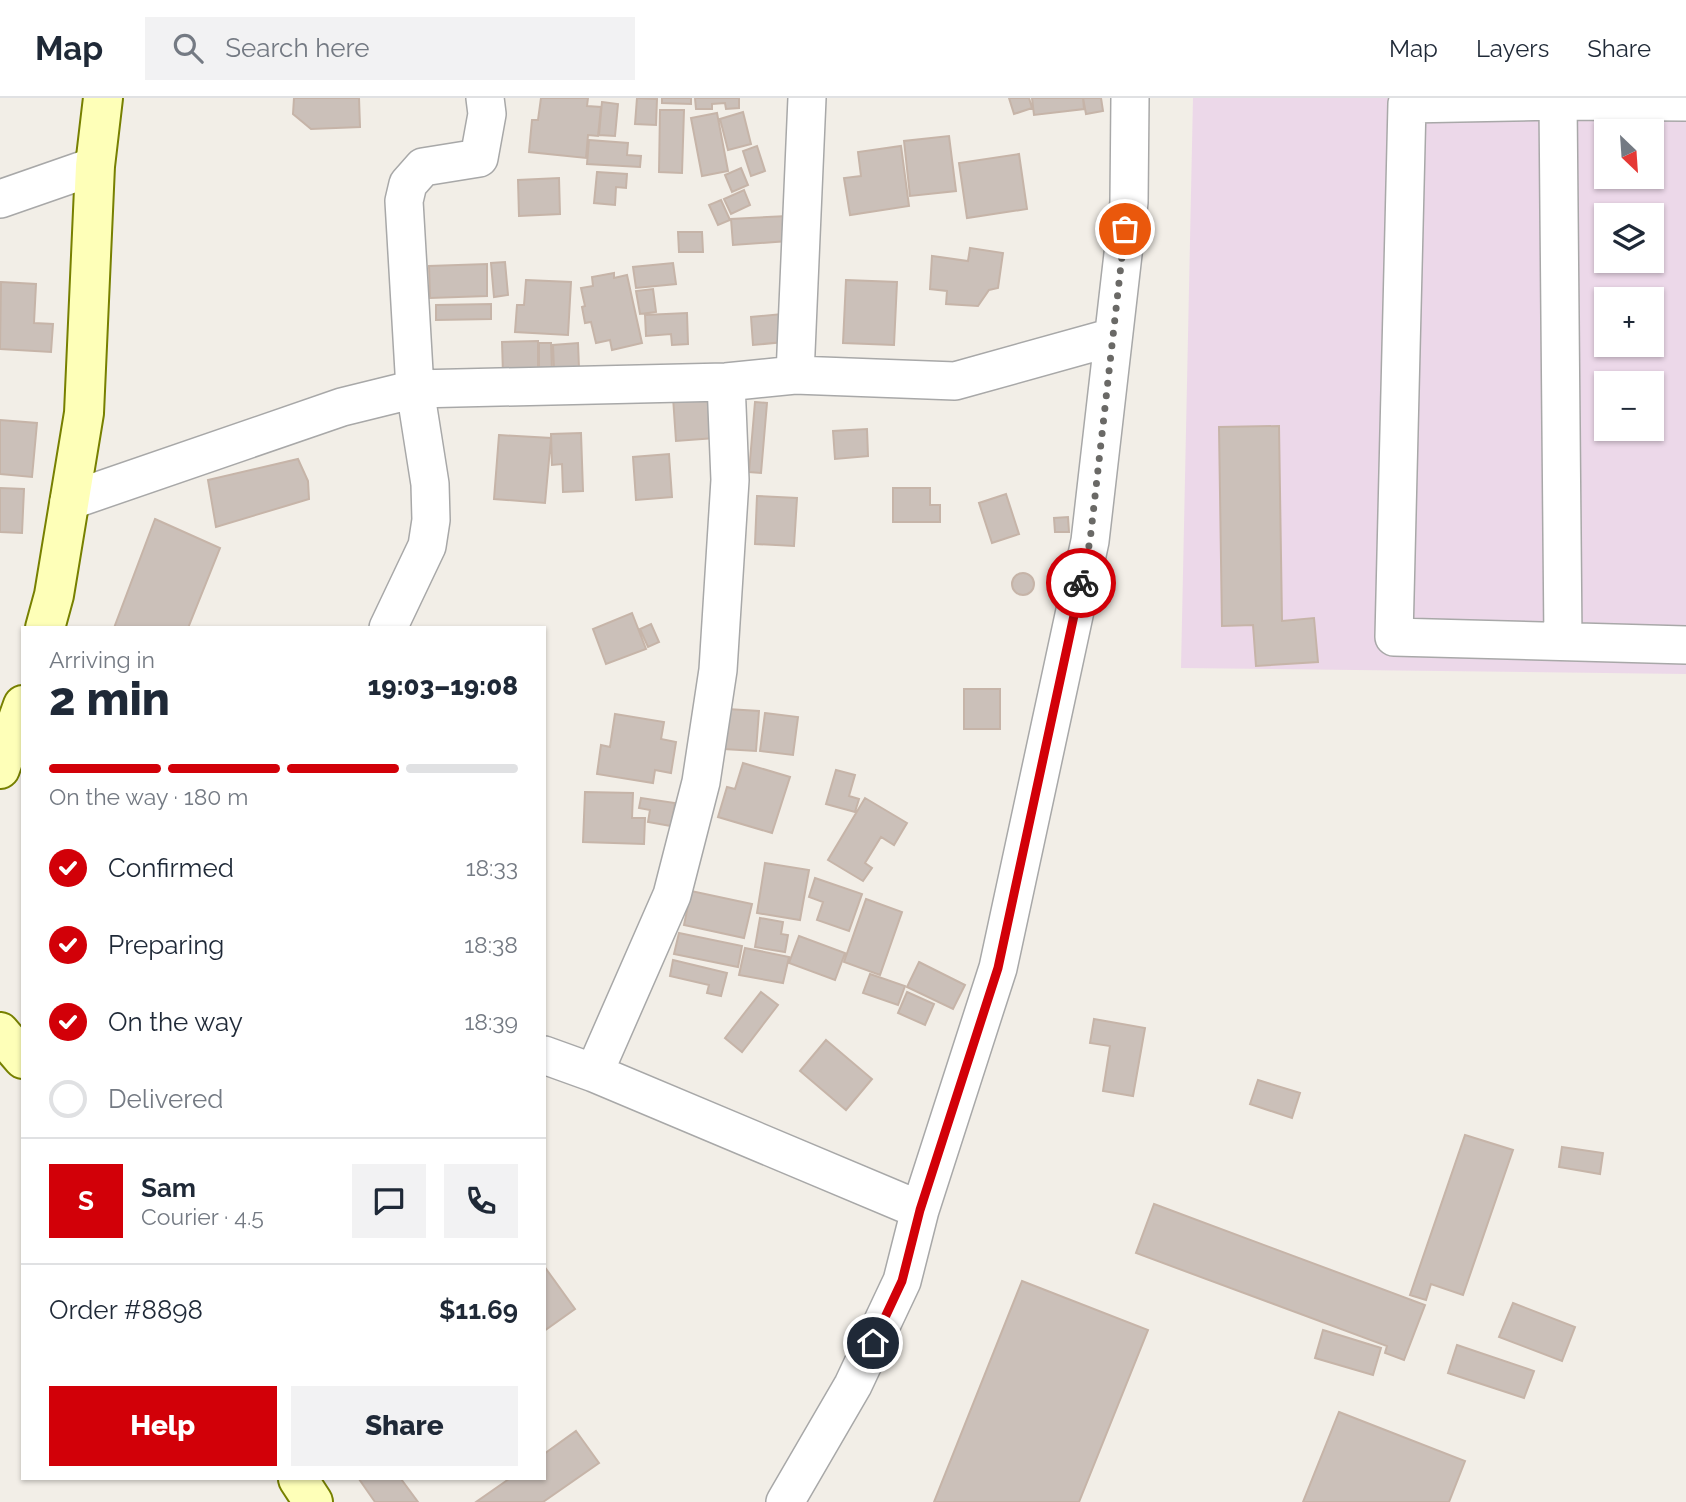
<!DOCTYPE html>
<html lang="en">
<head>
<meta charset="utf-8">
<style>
  body { margin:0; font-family:Raleway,sans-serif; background:#f2f2f3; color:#1f2937; height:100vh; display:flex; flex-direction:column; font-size:26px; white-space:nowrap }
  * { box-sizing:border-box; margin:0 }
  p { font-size:23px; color:#747a83 }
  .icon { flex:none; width:38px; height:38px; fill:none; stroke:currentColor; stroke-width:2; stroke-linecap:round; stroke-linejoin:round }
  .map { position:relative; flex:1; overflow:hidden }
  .panel { position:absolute; left:21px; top:528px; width:525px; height:854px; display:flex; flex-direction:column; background:#fff; border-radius:0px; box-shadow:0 2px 5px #0004 }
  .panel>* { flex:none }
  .needle { width:46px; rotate:155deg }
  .tools { position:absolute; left:1594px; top:21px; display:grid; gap:14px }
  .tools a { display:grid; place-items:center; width:70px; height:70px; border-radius:0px; background:#fff; box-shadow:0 2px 5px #0004; font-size:35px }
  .pin { position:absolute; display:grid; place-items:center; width:60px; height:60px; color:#fff; margin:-30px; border:4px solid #fff; border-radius:50%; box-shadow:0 2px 7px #0007 }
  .courier { position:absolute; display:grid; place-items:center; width:70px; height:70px; margin:-35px; border:5px solid #d20008; border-radius:50%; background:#fff; color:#222; box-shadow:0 2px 9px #0007 }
  .head em { font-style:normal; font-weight:800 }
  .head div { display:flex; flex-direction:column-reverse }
  .head { display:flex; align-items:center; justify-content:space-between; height:119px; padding:0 28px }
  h1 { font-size:46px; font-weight:800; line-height:52px }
  .bar { display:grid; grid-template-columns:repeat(4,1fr); gap:10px 7px; align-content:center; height:84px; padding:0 28px }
  .bar i { height:9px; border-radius:5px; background:#e0e1e3 }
  .bar .active { background:#d20008 }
  .bar p { grid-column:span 4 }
  .line { display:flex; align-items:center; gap:18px; padding:0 28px; border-top:2px solid #e0e1e3 }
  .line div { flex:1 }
  .round { display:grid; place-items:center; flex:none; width:74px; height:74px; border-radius:0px; background:#f2f2f3 }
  ol { padding:0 28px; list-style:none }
  li { display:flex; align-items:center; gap:21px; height:77px }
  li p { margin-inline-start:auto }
  li .icon { padding:7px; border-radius:50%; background:#d20008; color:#fff; stroke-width:4 }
  li:last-child { color:#747a83 }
  li i { width:38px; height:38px; border:4px solid #e0e1e3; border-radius:50% }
  .button { display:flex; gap:14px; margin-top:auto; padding:14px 28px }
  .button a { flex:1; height:80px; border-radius:0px; background:#d20008; color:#fff; font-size:28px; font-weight:800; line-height:80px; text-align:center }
  .button a+a { background:#f2f2f3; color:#1f2937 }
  header { display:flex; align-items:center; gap:42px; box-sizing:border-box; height:98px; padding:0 35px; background:#fff; border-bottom:2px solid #e0e1e3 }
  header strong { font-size:33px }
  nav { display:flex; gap:38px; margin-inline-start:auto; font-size:24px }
  .search { width:490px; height:63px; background:#f2f2f3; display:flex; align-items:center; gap:18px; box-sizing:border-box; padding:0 24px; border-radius:0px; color:#747a83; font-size:26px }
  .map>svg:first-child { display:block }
  .industrial { fill:#ecd8e9; fill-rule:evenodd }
  .building { fill:#cbc0b9; stroke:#c6b4a8; stroke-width:2 }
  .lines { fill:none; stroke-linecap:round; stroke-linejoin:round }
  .street-casing { stroke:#a8a8a8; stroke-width:40 }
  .secondary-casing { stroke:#778000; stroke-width:42 }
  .street { stroke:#fff; stroke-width:37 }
  .secondary { stroke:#feffb8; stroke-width:38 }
  .done { stroke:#6a6966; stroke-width:7; stroke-dasharray:0 12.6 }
  .route { stroke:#d20008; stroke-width:9 }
</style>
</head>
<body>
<header>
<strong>Map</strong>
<div class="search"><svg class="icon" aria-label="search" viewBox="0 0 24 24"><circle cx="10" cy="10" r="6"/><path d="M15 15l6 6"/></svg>Search here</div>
<nav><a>Map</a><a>Layers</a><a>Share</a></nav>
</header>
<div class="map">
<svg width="1686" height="1404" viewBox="0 0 1686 1404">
  <rect width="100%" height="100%" fill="#f2eee7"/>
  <path class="industrial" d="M1193,0H1686V576L1181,570ZM1606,33H1652V79H1606ZM1606,117H1652V163H1606ZM1606,201H1652V247H1606ZM1606,285H1652V331H1606Z"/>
  <path class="building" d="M294,0H359L360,29L311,31L293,16Z
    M541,0H588L587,8L601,9L598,38L588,37L586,60L529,54L532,22H538Z
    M637,0L657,1L656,27L635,26Z
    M662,0H691V6L662,5Z
    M695,0H739V10L726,11L725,5L712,6V11H696Z
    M1009,0H1029L1032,10L1014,16Z
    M1032,0H1083L1084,11L1034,17Z
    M1083,0H1101L1103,13L1086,16Z
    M602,4L618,6L615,38L599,37Z
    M660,12H684L682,75L659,74Z
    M743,14L751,46L728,52L720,21Z
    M717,15L728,73L702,78L691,20Z
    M949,38L956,93L910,98L904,43Z
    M589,42L628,45L627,57L641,58L640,69L587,66Z
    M757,48L765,73L751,78L743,53Z
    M901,48L909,108L850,117L844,80L861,78L858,54Z
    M1019,56L1027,111L967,120L959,65Z
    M741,70L748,87L732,94L725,77Z
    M597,74L627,76L626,90L616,89L615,107L594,105Z
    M559,80L560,116L519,118L518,82Z
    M744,92L750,107L731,116L724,101Z
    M721,102L730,122L718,127L709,107Z
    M787,118L788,143L733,147L731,121Z
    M678,134H702L703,154H679Z
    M970,150L1003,155L998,190L989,192L978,208L946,206L947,193L930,191L932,158L968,163Z
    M505,164L508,197L494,199L491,165Z
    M673,165L676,186L636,190L633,169Z
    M487,166V198L430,200L429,168Z
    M614,175V180L627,177L642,245L612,252L610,242L596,245L591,224L585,225L582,209L585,208L581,190L593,188L592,179Z
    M526,182L571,184L568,237L515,234L517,207H524Z
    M846,182L897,184L894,247L843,245Z
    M1,184L36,186L34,225L53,226L51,254L0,251Z
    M653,191L656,214L640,216L636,193Z
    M491,206V221L436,222V207Z
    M687,215L688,246L672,247L671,236L646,238L645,217Z
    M782,216L784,244L753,247L751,219Z
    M538,243V276H503L502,244Z
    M539,245H551L552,273L539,274Z
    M578,245L579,270L554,271L553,247Z
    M712,296L715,340L676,343L673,299Z
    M755,304L767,305L761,375L749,374Z
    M0,322L37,325L32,379L0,376Z
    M1279,328L1282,523L1314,520L1318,564L1256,568L1253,527L1222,528L1219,329Z
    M867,331L868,358L835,361L833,333Z
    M581,335L583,393L563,394L562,366L552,367L551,336Z
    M499,337L551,340L545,405L494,401Z
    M669,356L672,399L636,402L633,359Z
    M298,361L308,383L309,401L216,429L208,382Z
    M0,390L24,391L22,435L0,434Z
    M893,390H930V407H940V424H893Z
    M1006,396L1019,436L992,445L979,405Z
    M757,398L797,400L794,448L755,446Z
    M1068,419L1069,434H1055L1054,420Z
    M155,421L220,450L188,530H114Z
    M1012 486a11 11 0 1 1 22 0a11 11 0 1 1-22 0Z
    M632,515L646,551L606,566L593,531Z
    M651,526L659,544L648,549L640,531Z
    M964,591H1000V631H964Z
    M727,611L759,613L756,653L724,651Z
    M765,615L798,619L793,657L760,653Z
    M615,616L664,624L661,641L676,644L671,675L655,672L653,685L597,676L601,647L610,649Z
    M743,665L790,679L772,735L718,719L727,689L735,691Z
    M836,672L855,677L849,698L859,701L855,714L826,706Z
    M585,694L633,695L632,720H645L644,746L583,744Z
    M641,700L675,705L671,728L648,724L650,712L639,710Z
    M865,700L907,725L894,747L881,739L865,765L872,770L863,783L828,762Z
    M765,765L809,772L800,822L757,815Z
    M815,780L862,796L849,833L817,822L823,804L809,799Z
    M691,793L752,806L744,840L684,827Z
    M866,801L902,814L880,877L844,864Z
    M760,820L783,824L781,836L788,837L785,854L755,849Z
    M679,835L742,848L738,869L674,856Z
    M799,838L845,855L835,882L789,865Z
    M745,850L789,859L783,885L739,877Z
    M673,862L727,875L721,898L707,895L709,887L670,878Z
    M919,864L965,887L953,911L907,889Z
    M870,876L905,888L898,907L863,895Z
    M761,894L778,907L742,954L725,940Z
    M907,894L934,906L925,927L898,915Z
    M1094,921L1145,930L1133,998L1103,993L1110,948L1090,945Z
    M826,942L872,981L846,1012L800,973Z
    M1258,982L1300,995L1292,1020L1250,1006Z
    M1465,1037L1513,1052L1463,1197L1431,1186L1426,1202L1410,1197Z
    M1562,1049L1603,1055L1600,1076L1559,1069Z
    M1154,1106L1425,1207L1404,1262L1385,1255L1387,1248L1136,1155Z
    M544,1168L575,1211L544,1233Z
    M1022,1183L1148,1232L1079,1404H934Z
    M1513,1205L1575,1229L1562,1263L1499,1239Z
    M1323,1232L1381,1250L1373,1277L1315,1260Z
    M1457,1247L1534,1273L1524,1300L1448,1275Z
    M1339,1314L1465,1363L1449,1404H1303Z
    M576,1333L599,1365L543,1404H476L509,1381H544V1356Z
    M359,1381H401L418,1404H375Z"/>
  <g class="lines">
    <g class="street-casing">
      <path id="street" d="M1558,3L1563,543
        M1686,4L1558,3L1407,6L1394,539L1686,547
        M0,101L95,68
        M795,277L807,0
        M69,403L342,309L415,291L726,284L795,277L955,283L1113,239
        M388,530L427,448L431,422L430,386L415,291L404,103L408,86L423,69L479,60L487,16L485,0
        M544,957L594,975L920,1112
        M594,975L672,797L701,684L718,572L730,382L726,284
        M785,1404L853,1287L902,1183L920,1112L998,870L1090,443L1129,104L1130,0"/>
    </g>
    <g class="secondary-casing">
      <path id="secondary" d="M45,530L54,497L84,315L95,68L103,0
        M0,671L23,607
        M0,934L23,961
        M298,1381L313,1404"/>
    </g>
    <use href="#street" class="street"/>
    <use href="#secondary" class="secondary"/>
  </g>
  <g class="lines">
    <path class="done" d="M1081,485L1090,443L1125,131"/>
    <path class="route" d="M873,1245L902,1183L920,1112L998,870L1081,485"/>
  </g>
</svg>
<div class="tools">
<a><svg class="needle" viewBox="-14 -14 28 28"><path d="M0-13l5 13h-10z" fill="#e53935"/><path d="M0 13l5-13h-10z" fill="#747a83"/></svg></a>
<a><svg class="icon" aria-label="layers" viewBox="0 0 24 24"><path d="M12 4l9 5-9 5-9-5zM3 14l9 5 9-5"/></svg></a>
<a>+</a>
<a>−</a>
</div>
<div class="pin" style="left:1125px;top:131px;background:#ea580c"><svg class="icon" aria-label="bag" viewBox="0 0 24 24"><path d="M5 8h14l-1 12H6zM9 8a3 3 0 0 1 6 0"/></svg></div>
<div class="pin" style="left:873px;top:1245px;background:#1f2937"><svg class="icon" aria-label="home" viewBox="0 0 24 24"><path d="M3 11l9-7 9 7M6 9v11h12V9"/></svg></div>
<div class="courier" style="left:1081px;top:485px"><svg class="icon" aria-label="bike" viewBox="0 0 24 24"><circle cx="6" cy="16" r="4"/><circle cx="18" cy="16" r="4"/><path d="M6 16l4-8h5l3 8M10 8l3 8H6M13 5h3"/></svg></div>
<section class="panel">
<div class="head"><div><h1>2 min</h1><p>Arriving in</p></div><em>19:03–19:08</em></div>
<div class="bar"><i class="active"></i><i class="active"></i><i class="active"></i><i></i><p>On the way · 180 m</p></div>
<ol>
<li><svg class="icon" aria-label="check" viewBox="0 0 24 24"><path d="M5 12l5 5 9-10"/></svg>Confirmed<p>18:33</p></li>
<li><svg class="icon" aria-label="check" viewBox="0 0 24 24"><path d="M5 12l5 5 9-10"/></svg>Preparing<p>18:38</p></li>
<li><svg class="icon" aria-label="check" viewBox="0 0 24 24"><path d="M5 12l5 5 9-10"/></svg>On the way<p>18:39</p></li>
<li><i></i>Delivered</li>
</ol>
<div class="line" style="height:126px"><b class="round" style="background:#d20008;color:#fff">S</b><div><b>Sam</b><p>Courier · 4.5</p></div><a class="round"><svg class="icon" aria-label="chat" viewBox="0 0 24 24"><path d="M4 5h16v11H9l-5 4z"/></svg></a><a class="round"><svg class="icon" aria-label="phone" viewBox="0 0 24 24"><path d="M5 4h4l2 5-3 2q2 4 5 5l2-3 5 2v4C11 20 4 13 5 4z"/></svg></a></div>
<div class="line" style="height:91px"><div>Order #8898</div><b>$11.69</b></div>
<div class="button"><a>Help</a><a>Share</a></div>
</section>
</div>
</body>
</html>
